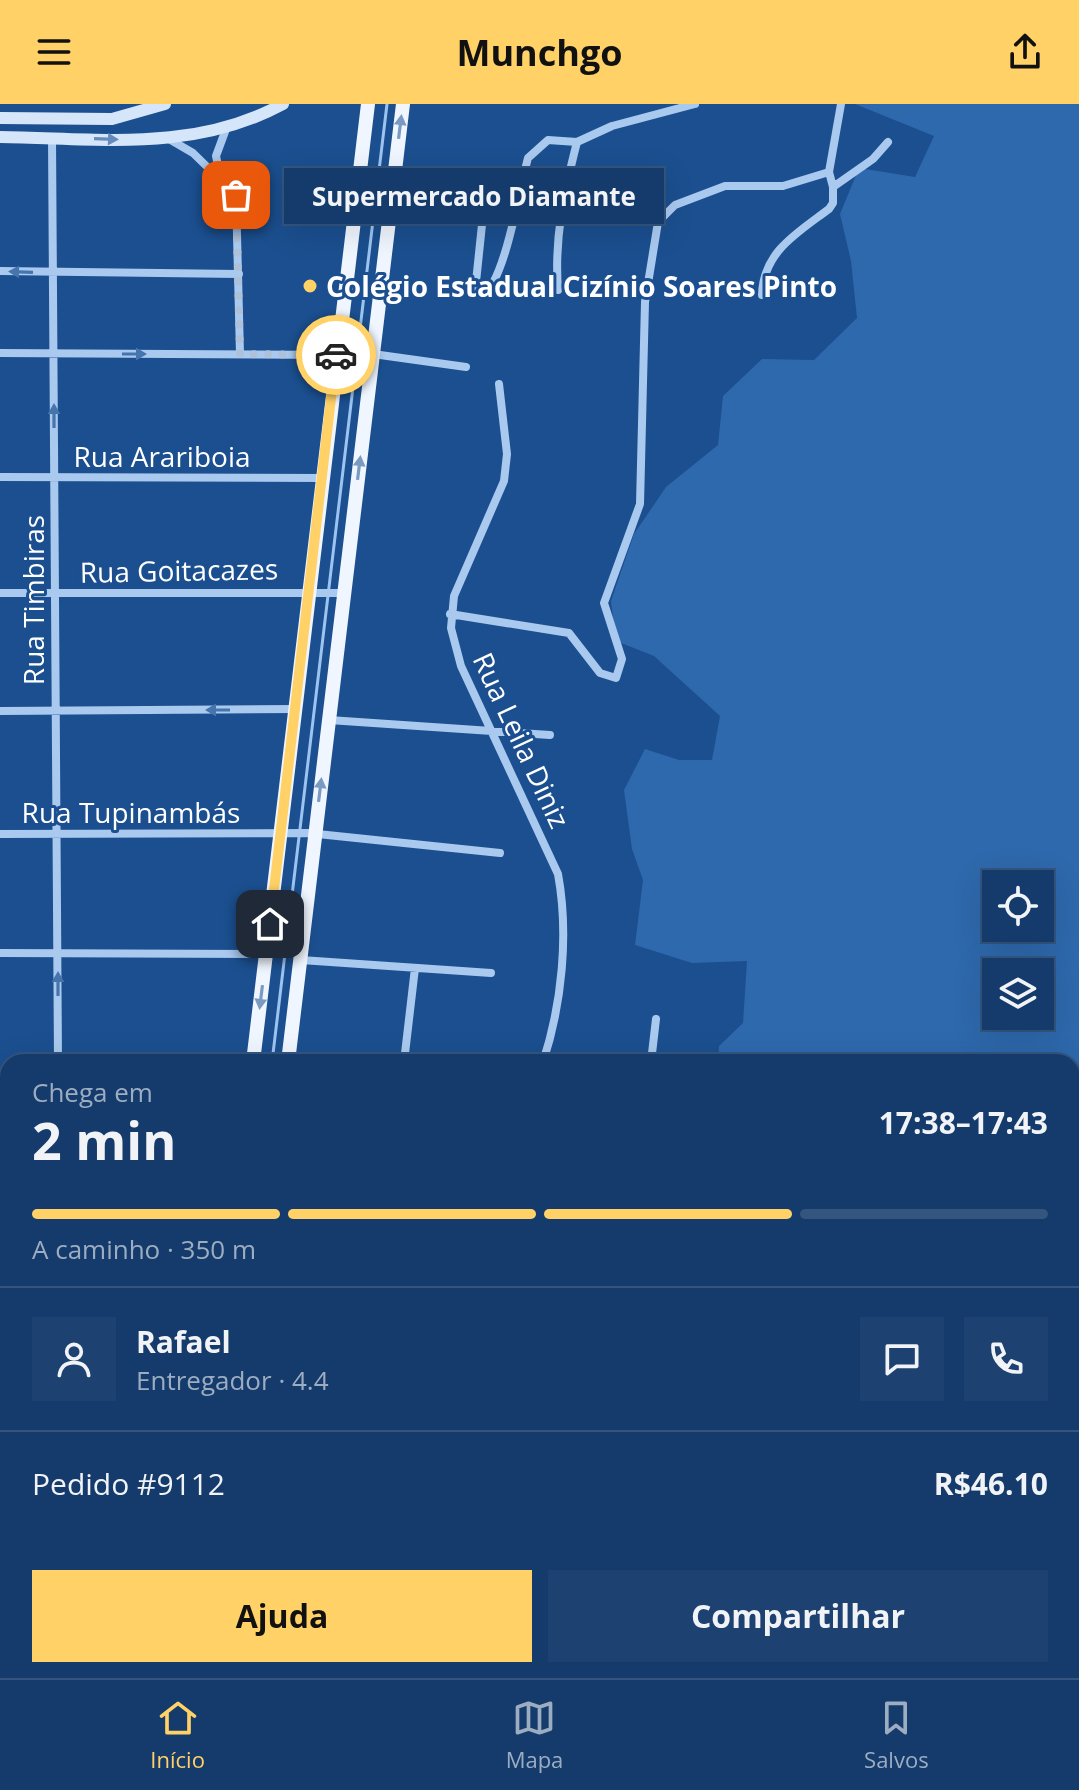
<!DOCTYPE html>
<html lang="pt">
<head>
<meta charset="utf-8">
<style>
  body { margin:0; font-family:"Open Sans",sans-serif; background:#1d4271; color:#f1f3f6; height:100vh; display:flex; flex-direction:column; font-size:30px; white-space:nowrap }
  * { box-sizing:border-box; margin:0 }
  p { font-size:26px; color:#9dadc1 }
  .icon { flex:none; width:44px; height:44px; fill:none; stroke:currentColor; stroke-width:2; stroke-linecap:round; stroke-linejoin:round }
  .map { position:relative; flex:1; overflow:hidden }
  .drawer { position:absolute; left:0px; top:950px; width:1080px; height:624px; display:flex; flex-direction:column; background:#143b6b; border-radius:24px 24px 0 0; box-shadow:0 8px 32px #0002,0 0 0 2px #33557e }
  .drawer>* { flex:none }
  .buttons { position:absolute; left:982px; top:766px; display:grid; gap:16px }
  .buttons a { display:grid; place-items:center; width:72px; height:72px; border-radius:0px; background:#143b6b; box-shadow:0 8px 32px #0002,0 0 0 2px #33557e; font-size:40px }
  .pin { position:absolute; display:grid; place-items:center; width:68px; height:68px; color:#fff; margin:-34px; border-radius:16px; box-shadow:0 4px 12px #0006 }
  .courier { position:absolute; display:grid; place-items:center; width:80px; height:80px; margin:-40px; border:6px solid #ffd166; border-radius:50%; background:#fff; color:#222; box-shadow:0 2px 10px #0007 }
  .bubble { position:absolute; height:56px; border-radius:0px; background:#143b6b; box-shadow:0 8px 32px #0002,0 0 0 2px #33557e; font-size:26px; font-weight:700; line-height:56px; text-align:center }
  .headline em { font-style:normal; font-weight:700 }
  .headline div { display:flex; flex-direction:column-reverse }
  .headline { display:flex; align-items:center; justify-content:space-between; height:136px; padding:0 32px }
  h1 { font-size:52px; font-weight:700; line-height:60px }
  .bar { display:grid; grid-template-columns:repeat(4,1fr); gap:12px 8px; align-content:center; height:96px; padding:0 32px }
  .bar i { height:10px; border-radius:6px; background:#33557e }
  .bar .current { background:#ffd166 }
  .bar p { grid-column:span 4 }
  .line { display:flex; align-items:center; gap:20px; padding:0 32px; border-top:2px solid #33557e }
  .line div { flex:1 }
  .round { display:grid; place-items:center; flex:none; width:84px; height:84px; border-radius:0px; background:#1d4271 }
  .primary-button { display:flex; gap:16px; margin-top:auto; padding:16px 32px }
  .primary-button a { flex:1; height:92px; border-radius:0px; background:#ffd166; color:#111; font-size:32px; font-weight:700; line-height:92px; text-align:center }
  .primary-button a+a { background:#1d4271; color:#f1f3f6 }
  header { display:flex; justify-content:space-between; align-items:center; height:104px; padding:0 32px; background:#ffd166; color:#111; font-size:36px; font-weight:700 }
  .tabs { display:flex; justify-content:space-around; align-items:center; height:112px; border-top:2px solid #33557e; background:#143b6b; font-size:22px; color:#9dadc1 }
  .tabs a { display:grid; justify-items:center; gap:4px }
  .tabs .current { color:#ffd166 }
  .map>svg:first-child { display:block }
  .green { fill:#2e69ad; fill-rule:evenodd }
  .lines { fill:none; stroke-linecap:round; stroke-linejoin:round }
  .stream { stroke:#9cc4f0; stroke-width:3 }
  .street { stroke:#a9c9ee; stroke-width:8 }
  .secondary { stroke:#d6e6fa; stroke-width:12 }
  .primary { stroke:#f0f6ff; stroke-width:14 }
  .oneway { fill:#7b9ac1 }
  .oneway2 { fill:#668bba }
  .oneway3 { fill:#4674ac }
  .done { stroke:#afc1d8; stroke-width:8; stroke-dasharray:0 14.4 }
  .route { stroke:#ffd166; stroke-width:10 }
  .poi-dot { fill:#ffd166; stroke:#1b4f8f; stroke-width:3 }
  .labels { text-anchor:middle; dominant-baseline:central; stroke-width:6; stroke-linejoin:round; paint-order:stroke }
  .poi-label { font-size:28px; font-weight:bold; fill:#fff; stroke:#1b4f8f; text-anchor:start }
  .street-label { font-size:28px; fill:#fff; stroke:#1b4f8f }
</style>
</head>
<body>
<header><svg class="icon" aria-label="menu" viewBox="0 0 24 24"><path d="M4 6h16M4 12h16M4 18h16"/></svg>Munchgo<svg class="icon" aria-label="share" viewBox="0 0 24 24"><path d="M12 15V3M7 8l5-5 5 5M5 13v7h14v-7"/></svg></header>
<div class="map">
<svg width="1079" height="1574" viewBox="0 0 1079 1574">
  <rect width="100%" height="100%" fill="#1b4f8f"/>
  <path class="green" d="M855,0H1079V1574H648L647,1566H1072V958H718L719,942L743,919L747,857L692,859L635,841L643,776L632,745L624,686L645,645L679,656H712L720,612L654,552L616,537L611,497L634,430L666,383L718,341L723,292L762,255L814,256L857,214L851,157L840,110L859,64L915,73L934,32ZM996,780H1040V824H996ZM996,868H1040V912H996Z
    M532,1566H588L605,1574H527Z"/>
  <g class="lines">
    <path class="stream" d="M272,958L387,0
      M197,1574L198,1566"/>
    <path class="street" d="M841,0L829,68L833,83L873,55L888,38
      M52,33L58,958
      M169,35L193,49L236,91L240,250
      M492,66L485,92L476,178V188L482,192C505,179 520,82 528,54L548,36L577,38L612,22L695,0
      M220,71L216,52L226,25
      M393,76L485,92
      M0,167L239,170
      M558,186C554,134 564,89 577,38
      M762,191C763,148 797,129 829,105L833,99V83
      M0,249L338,251
      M373,250L466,263
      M499,280L507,350L504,377L454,492L451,524L461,562L558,770C569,830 562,900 543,958
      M0,373L324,374
      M0,489H344
      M450,510L569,529L600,569L616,574L622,555L604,499L640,400L645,198L658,118L675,101L725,82H783L829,68
      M0,607L296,605
      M329,616L550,631
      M0,730L308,729L500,749
      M0,849L266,850
      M301,856L491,869
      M404,958L415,864
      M651,958L656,915
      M0,970H8
      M0,1089H8
      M0,1254L8,1252
      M0,1437L8,1434
      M63,1566V1574
      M626,1566L627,1574
      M333,1574L334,1566
      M451,1574L453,1566"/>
    <path class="secondary" d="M0,14L112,15L165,0
      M0,33C99,34 192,49 283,0"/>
    <path class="primary" d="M253,958L368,0
      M288,958L403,0
      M179,1574L180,1566
      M214,1574L215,1566"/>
  </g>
  <defs><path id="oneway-solid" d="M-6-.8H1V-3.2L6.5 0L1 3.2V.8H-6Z" transform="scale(2)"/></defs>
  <g class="oneway">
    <use href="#oneway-solid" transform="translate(400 23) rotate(-83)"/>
    <use href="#oneway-solid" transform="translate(359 364) rotate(-83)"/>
    <use href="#oneway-solid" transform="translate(320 686) rotate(-83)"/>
    <use href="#oneway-solid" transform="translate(261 893) rotate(97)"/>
  </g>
  <use class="oneway2" href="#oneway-solid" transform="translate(106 35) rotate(2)"/>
  <g class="oneway3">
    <use href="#oneway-solid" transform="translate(21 168) rotate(-178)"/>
    <use href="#oneway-solid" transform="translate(134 250)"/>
    <use href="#oneway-solid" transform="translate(54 312) rotate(-90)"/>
    <use href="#oneway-solid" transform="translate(218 606) rotate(180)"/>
    <use href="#oneway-solid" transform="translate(58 880) rotate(-90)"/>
  </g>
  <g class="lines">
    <path class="done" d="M236,91L240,250L336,251"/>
    <path class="route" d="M270,820L336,251"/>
  </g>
  <circle class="poi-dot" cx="310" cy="182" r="8"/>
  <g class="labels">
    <g class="poi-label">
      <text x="326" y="182">Colégio Estadual Cizínio Soares Pinto</text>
    </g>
    <g class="street-label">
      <text x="162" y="352">Rua Arariboia</text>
      <text transform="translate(179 466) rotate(-1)">Rua Goitacazes</text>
      <text transform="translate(33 496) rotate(-90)">Rua Timbiras</text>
      <text transform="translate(522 636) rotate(65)">Rua Leila Diniz</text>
      <text x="131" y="708">Rua Tupinambás</text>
    </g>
  </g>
</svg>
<div class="buttons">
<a><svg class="icon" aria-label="locate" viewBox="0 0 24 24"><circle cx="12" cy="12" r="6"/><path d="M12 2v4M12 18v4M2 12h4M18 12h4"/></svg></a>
<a><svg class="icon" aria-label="layers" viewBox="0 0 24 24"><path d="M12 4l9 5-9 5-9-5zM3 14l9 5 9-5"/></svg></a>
</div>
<div class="pin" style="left:236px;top:91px;background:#ea580c"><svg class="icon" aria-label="bag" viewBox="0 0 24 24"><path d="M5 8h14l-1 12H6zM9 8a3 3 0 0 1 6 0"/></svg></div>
<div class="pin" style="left:270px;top:820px;background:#1f2937"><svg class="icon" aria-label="home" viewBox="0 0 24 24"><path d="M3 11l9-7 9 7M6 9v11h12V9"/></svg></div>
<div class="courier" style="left:336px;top:251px"><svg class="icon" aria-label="car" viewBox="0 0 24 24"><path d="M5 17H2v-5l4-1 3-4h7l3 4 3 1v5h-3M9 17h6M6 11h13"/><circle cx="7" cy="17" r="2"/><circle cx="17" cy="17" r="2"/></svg></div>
<div class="bubble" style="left:284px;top:64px;width:380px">Supermercado Diamante</div>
<section class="drawer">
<div class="headline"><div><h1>2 min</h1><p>Chega em</p></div><em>17:38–17:43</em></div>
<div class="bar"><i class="current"></i><i class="current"></i><i class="current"></i><i></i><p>A caminho · 350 m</p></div>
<div class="line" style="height:144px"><a class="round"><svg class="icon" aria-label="person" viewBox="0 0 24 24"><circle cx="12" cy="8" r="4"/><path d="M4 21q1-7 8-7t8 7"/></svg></a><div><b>Rafael</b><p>Entregador · 4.4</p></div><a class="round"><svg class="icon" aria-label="chat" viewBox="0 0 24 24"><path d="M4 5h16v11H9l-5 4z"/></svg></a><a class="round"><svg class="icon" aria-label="phone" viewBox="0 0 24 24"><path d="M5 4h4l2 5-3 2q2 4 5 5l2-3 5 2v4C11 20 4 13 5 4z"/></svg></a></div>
<div class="line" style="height:104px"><div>Pedido #9112</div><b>R$46.10</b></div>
<div class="primary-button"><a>Ajuda</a><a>Compartilhar</a></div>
</section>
</div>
<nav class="tabs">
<a class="current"><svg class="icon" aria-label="home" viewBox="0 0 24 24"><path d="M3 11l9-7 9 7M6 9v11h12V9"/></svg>Início</a>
<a><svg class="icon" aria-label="map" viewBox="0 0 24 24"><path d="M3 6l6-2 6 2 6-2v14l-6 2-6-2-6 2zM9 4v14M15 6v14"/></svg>Mapa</a>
<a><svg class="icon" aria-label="saved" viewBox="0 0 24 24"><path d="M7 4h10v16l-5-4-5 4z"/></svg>Salvos</a>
</nav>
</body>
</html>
